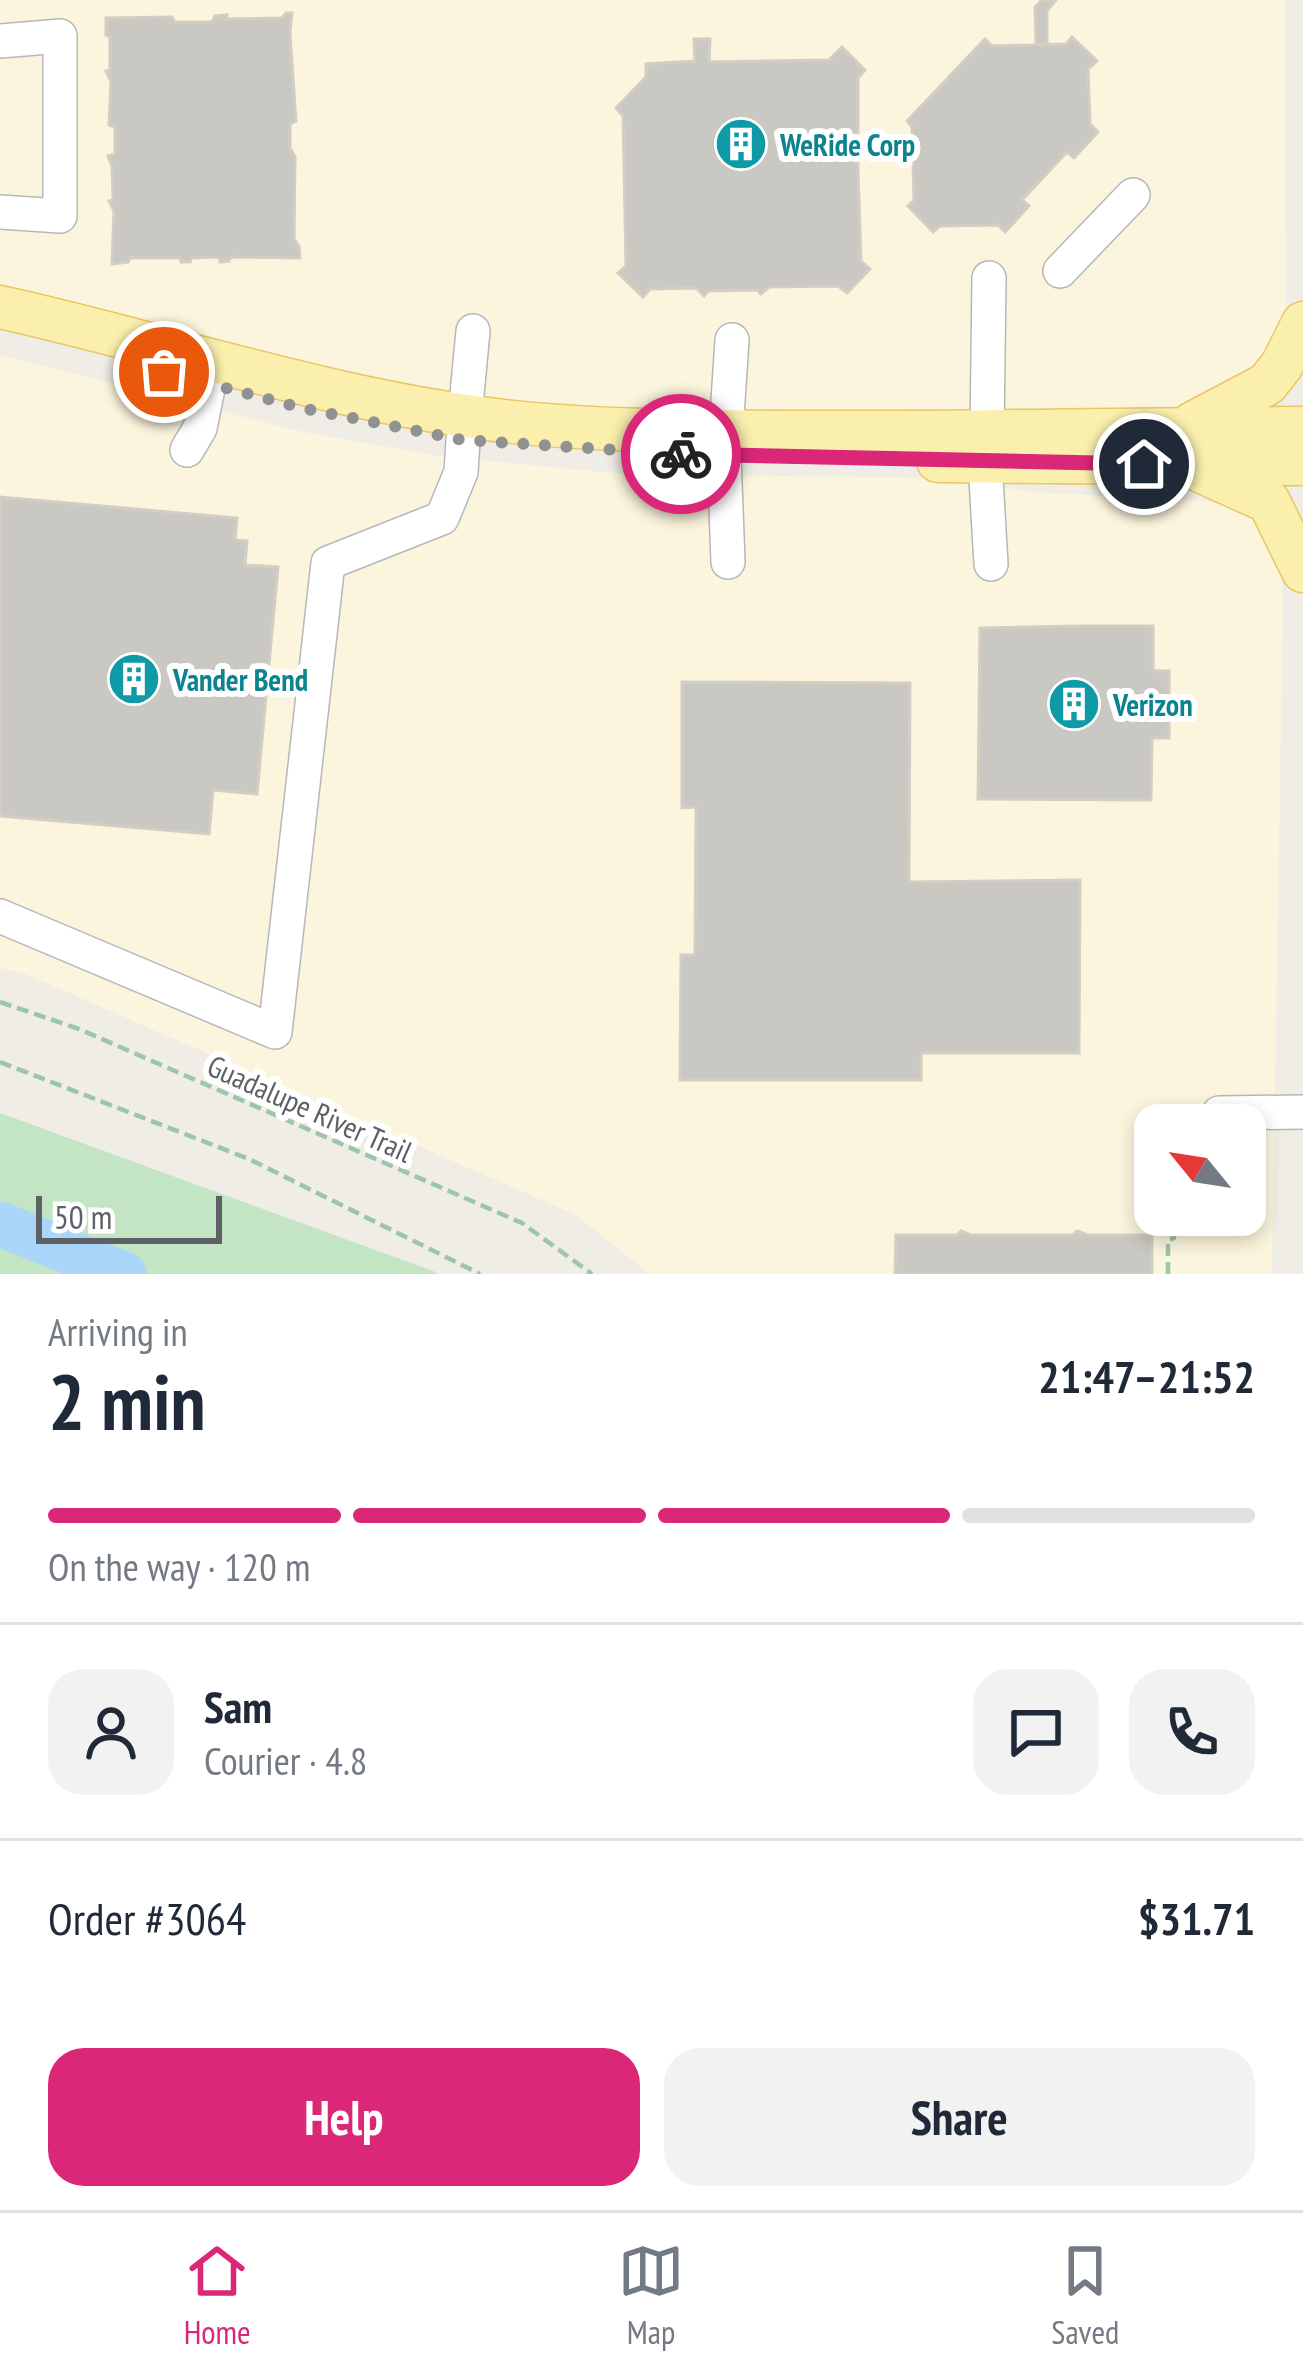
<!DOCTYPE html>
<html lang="en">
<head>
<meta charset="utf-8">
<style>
  body { margin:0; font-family:"PT Sans Narrow",sans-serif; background:#f2f2f3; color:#1f2937; height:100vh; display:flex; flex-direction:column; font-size:45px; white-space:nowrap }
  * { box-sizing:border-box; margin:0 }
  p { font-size:39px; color:#747a83 }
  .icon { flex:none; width:66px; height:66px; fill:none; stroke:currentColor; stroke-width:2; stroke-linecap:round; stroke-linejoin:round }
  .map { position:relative; height:1274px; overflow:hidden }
  .drawer { display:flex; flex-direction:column; background:#fff; flex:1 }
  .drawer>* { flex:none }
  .needle { width:78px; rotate:300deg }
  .tools { position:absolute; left:1134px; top:1104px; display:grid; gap:24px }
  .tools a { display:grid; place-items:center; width:132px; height:132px; border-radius:24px; background:#fff; box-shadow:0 6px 18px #0003; font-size:60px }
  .scale { position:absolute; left:36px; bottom:30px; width:186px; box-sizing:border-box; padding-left:12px; border:6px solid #5d6065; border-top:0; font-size:33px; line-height:42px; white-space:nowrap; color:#5d6065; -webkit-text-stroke:9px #fff; paint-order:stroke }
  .pin { position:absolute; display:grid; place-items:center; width:102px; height:102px; color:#fff; margin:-51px; border:6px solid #fff; border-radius:50%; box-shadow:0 3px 12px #0007 }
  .courier { position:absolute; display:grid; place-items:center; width:120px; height:120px; margin:-60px; border:9px solid #db2777; border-radius:50%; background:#fff; color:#222; box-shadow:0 3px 15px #0007 }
  .headline em { font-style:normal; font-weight:800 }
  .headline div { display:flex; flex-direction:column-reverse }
  .headline { display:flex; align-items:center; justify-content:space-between; height:204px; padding:0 48px }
  h1 { font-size:78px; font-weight:800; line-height:90px }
  .bar { display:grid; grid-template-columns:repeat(4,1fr); gap:18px 12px; align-content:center; height:144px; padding:0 48px }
  .bar i { height:15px; border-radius:9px; background:#e0e1e3 }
  .bar .on { background:#db2777 }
  .bar p { grid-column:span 4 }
  .line { display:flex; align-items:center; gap:30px; padding:0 48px; border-top:3px solid #e0e1e3 }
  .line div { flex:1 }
  .round { display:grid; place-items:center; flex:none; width:126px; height:126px; border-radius:36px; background:#f2f2f3 }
  .action { display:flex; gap:24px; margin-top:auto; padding:24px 48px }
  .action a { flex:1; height:138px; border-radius:36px; background:#db2777; color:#fff; font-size:48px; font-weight:800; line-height:138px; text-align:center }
  .action a+a { background:#f2f2f3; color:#1f2937 }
  .tab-bar { display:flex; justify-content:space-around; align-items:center; height:168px; border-top:3px solid #e0e1e3; background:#fff; font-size:33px; color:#747a83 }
  .tab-bar a { display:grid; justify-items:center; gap:6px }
  .tab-bar .on { color:#db2777 }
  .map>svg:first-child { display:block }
  .commercial { fill:#fcf5dd; fill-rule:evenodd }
  .green { fill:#c3e5c4 }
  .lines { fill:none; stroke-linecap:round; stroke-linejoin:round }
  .river { stroke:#aad6fa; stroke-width:45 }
  .building { fill:#cac8c2; stroke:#d3cec4; stroke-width:3 }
  .minor-casing { stroke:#b6b7bb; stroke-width:36 }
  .major-casing { stroke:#eac563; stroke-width:45 }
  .path { stroke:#9dc5a9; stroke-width:4.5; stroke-dasharray:12 6; stroke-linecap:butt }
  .minor { stroke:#fff; stroke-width:33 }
  .major { stroke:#fbefae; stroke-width:42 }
  .done { stroke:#909192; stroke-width:12; stroke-dasharray:0 21.6 }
  .route { stroke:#db2777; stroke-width:15 }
  .labels { text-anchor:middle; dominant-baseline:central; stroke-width:12; stroke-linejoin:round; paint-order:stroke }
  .culture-label { font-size:30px; font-weight:bold; fill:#0d838f; stroke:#fff; text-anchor:start }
  .street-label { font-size:30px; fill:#5d6065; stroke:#fff }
</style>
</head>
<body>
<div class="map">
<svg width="1303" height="1274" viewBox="0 0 1303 1274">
  <rect width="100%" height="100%" fill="#efede5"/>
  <path class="commercial" d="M0,0H1285L1286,324L1232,398L1129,411L1028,415L529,409L308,365L0,289Z
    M0,355L303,432L438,456L624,474L955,478L1028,492L1242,503L1279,542L1283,598L1272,1274H650L576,1215L26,974L0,968ZM1155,1125H1245V1215H1155Z"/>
  <path class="green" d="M0,1113L433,1271L438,1274H0Z"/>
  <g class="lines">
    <path class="river" d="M0,1224L124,1274"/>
  </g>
  <path class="building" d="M1042,0H1056L1047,11V44H1036L1035,7Z
    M286,13H292L290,33L296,121L290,124V148L295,157L294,239L299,246L300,258L231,257L229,261L220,262L219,257L191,258L190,262H181L180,258H130L128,262L112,264L114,211L109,201L113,199L112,166L108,156L115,154V127L109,125L111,82L106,71L110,70V37L106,35V18L172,17L175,22H212L215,16L227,15V19L282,18Z
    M1072,37L1097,61L1088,69L1090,124L1098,132L1074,158L1067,152L1022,200L1029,206L1005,232L998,225L940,226L933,232L908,206L914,200L912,127L907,121L985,39L992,46L1066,44Z
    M694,39H710L709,62L829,60L842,47L865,70L858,78V172L861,261L870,269L847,293L838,286L769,287L761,294L757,290L708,291L704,296L696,288L650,289L643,297L618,273L626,266L623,116L616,108L646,77V64L695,61Z
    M0,497L237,518L235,540L247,541L245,565L278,567L257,794L213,790L209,834L0,816Z
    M1077,626H1153V671H1169V738H1152L1151,800L978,799L980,628Z
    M682,682L910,683L909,882L1080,880L1079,1053H921V1080H680L681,955H695L696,807L682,808Z
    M961,1231L971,1235H1073L1077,1231L1088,1235H1152V1274H895L896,1235H957Z"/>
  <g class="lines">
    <g class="minor-casing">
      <path id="minor" d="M0,41L60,36V216L0,212
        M1060,271L1133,195
        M465,415L473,331
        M726,431L732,340
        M987,433L989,278
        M187,450L200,428L209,384
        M724,456L728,562
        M985,462L991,564
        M0,916L275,1032L328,563L442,518L461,472L463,440
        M1219,1113L1303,1112"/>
    </g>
    <g class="major-casing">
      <path id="major" d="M0,307C171,345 338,403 513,422C610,432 707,431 804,432C970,433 1136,429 1303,428
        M1193,423L1267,384L1282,365L1303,323
        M938,461L1303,464
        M1200,471L1269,502L1303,571"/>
    </g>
    <path class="path" d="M0,1002L79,1029L522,1223L592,1274
      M0,1062L249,1159L480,1274
      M1168,1274V1240L1174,1238L1175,1215"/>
    <use href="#minor" class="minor"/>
    <use href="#major" class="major"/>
  </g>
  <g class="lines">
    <path class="done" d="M164,372L302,408L463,440L681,454"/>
    <path class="route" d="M681,454L1144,464"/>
  </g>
  <defs>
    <g id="building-disc" transform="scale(2.7)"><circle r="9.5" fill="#0f9aa8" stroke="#fff"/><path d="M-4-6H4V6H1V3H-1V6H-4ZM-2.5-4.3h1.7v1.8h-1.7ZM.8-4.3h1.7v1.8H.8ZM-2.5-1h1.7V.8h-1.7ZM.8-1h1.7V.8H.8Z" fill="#fff"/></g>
  </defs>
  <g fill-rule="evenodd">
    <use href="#building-disc" x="741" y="144"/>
    <use href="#building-disc" x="134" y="679"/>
    <use href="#building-disc" x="1074" y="704"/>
  </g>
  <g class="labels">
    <g class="culture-label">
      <text x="780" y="144">WeRide Corp</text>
      <text x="173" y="679">Vander Bend</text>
      <text x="1113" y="704">Verizon</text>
    </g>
    <g class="street-label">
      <text transform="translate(310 1108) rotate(24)">Guadalupe River Trail</text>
    </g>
  </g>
</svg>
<div class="tools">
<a><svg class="needle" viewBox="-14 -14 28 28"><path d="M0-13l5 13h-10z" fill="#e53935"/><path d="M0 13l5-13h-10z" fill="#747a83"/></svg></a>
</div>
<div class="scale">50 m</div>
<div class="pin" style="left:164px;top:372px;background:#ea580c"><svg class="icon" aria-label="bag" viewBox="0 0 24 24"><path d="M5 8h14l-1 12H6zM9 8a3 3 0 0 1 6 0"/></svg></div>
<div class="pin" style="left:1144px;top:464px;background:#1f2937"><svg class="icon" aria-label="home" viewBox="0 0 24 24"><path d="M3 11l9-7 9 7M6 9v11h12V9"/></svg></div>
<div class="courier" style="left:681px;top:454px"><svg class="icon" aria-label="bike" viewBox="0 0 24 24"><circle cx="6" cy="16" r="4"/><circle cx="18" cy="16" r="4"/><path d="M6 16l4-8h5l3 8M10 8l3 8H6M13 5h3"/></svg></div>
</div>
<section class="drawer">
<div class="headline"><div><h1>2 min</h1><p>Arriving in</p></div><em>21:47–21:52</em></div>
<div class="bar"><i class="on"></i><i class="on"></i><i class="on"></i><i></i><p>On the way · 120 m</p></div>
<div class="line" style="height:216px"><a class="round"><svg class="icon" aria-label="person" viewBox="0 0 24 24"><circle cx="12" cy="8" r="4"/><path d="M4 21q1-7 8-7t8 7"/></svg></a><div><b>Sam</b><p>Courier · 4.8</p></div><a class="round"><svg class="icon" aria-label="chat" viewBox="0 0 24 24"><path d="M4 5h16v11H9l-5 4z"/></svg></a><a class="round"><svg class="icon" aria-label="phone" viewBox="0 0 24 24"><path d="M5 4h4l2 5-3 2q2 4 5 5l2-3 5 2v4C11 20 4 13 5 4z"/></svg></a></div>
<div class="line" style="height:156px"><div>Order #3064</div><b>$31.71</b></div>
<div class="action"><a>Help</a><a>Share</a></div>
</section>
<nav class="tab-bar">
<a class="on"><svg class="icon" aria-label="home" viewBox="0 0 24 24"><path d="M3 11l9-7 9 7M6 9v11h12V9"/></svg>Home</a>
<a><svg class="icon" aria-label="map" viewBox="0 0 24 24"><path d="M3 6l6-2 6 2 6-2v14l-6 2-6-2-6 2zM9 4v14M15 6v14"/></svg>Map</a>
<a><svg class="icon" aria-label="saved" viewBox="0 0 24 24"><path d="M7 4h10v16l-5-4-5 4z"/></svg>Saved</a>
</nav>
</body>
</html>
